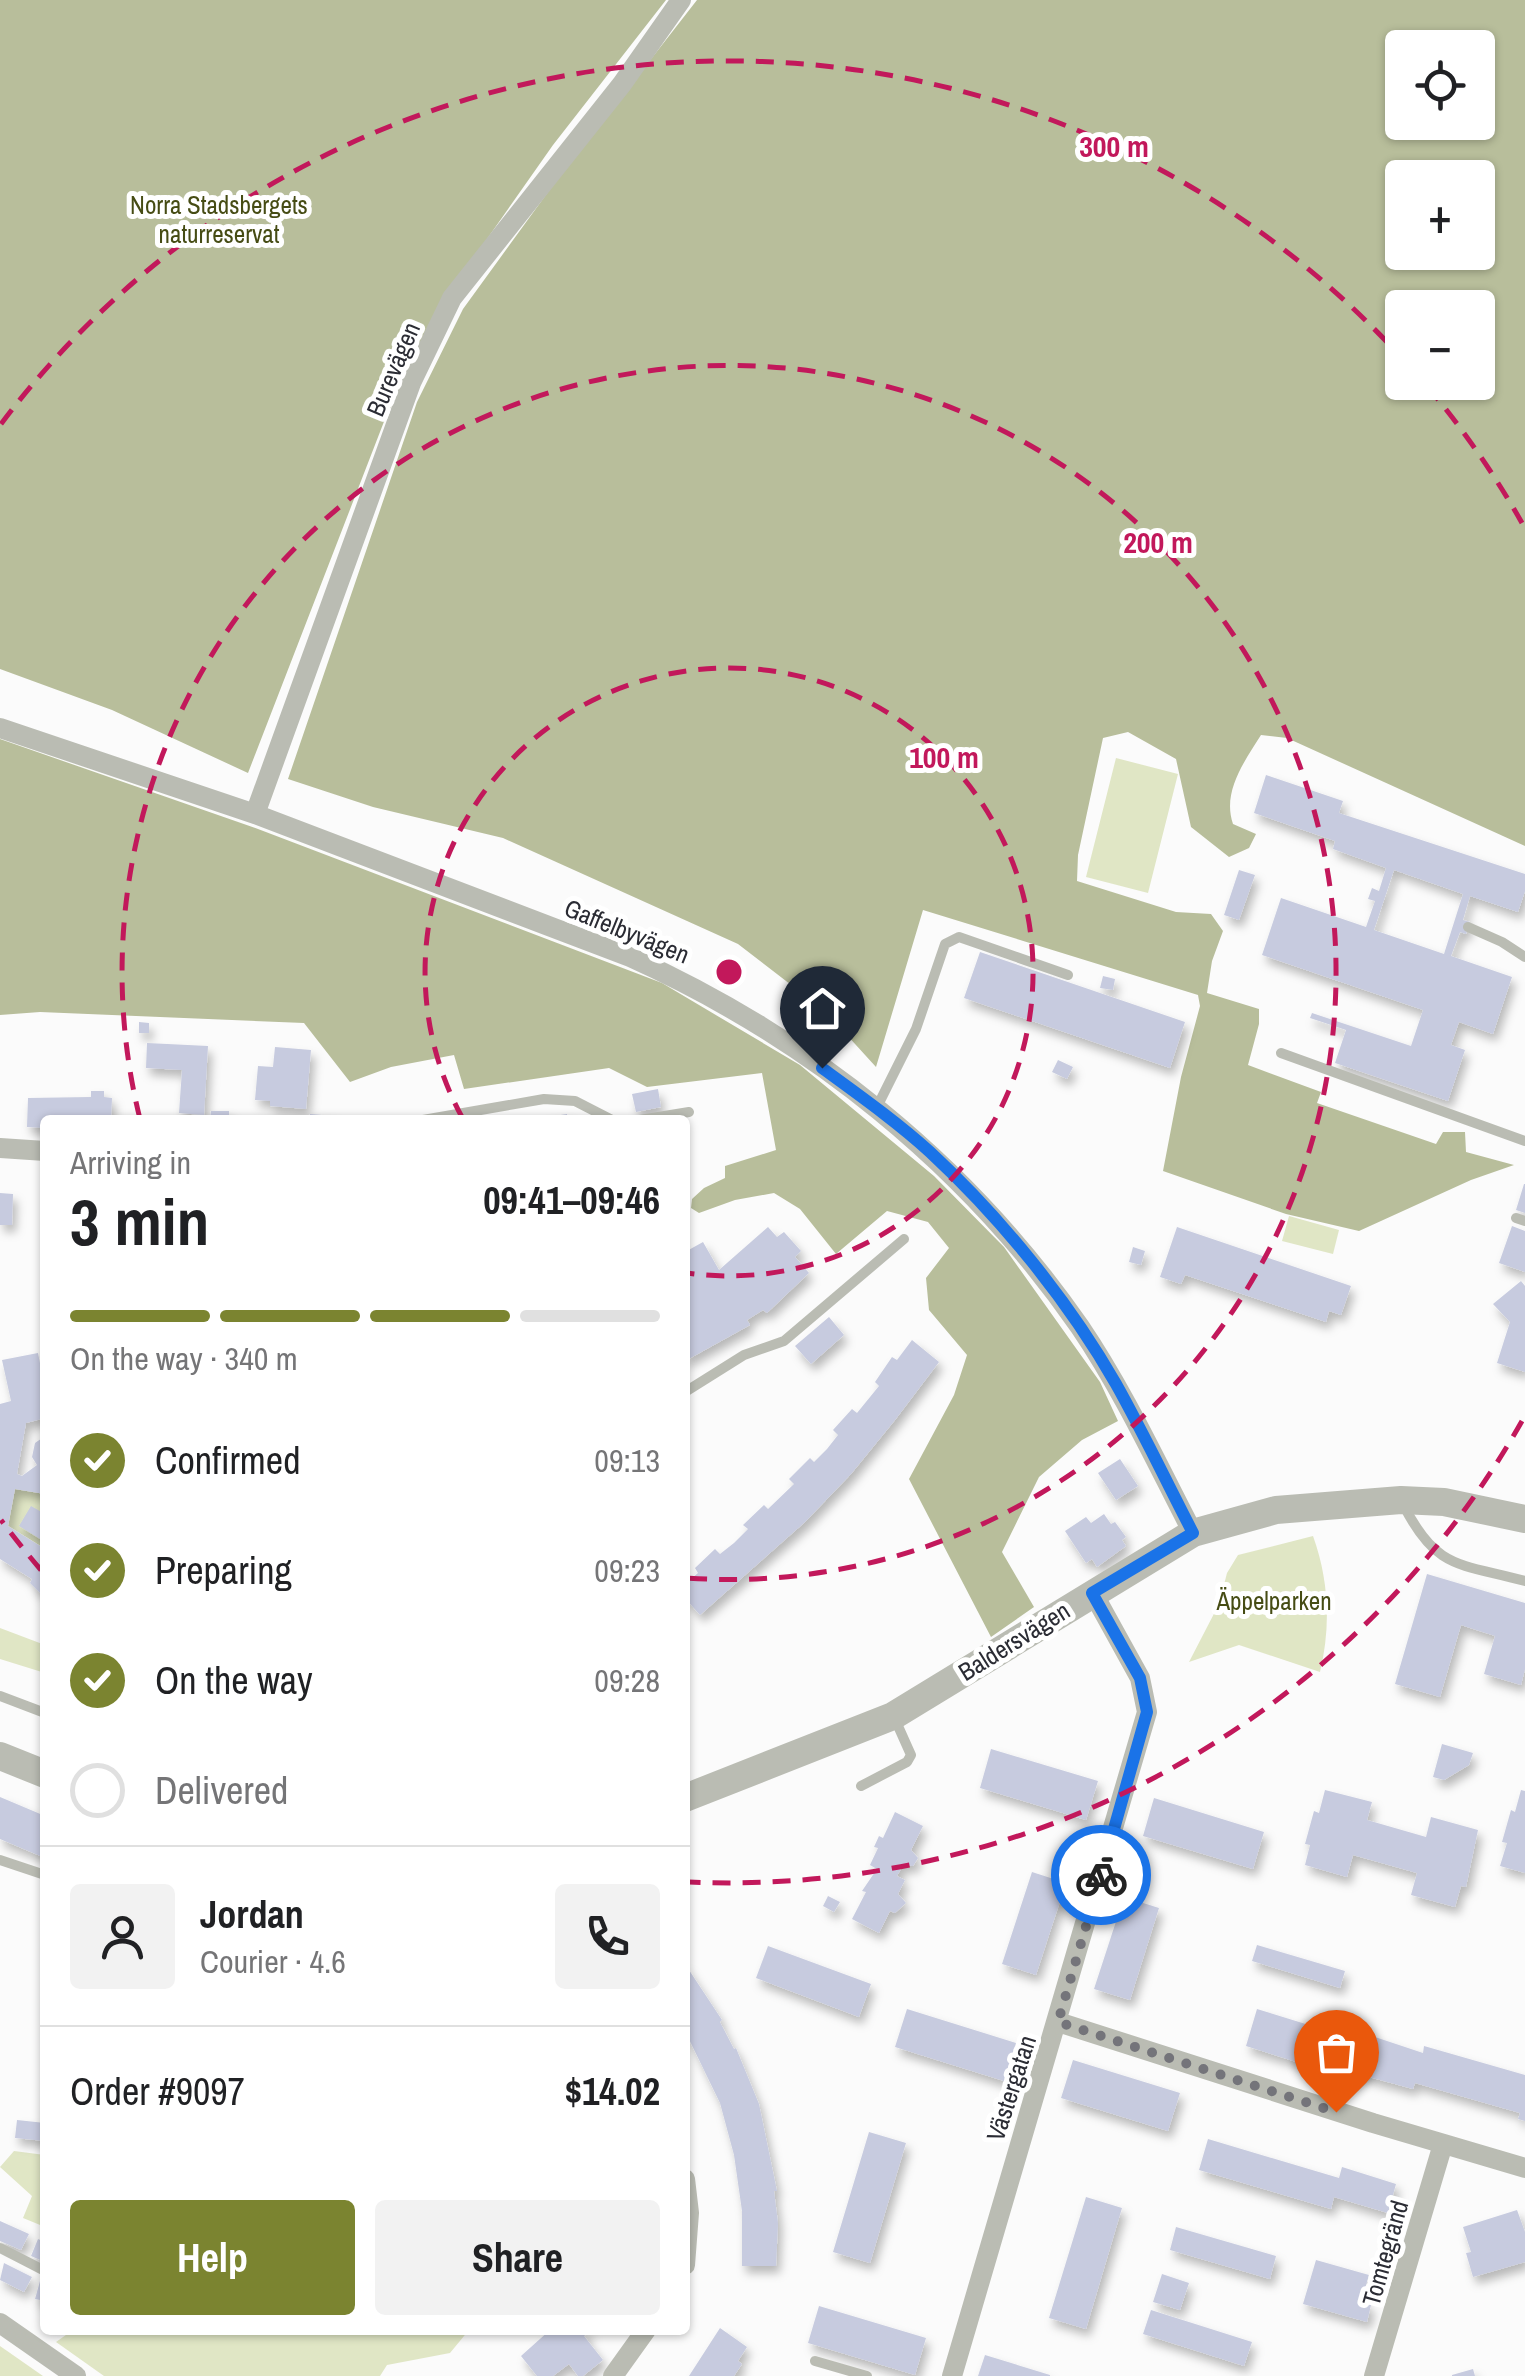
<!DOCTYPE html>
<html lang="en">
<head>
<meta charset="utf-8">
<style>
  body { margin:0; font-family:"Archivo Narrow",sans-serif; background:#f2f2f2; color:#202124; height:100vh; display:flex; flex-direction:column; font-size:38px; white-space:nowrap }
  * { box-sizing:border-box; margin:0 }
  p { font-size:32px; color:#757577 }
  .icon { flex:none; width:55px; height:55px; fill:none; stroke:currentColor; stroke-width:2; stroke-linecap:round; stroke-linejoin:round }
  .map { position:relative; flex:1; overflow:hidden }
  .panel { position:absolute; left:40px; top:1115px; width:650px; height:1220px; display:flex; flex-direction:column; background:#fff; border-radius:10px; box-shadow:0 2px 8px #0004 }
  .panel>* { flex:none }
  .controls { position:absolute; left:1385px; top:30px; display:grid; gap:20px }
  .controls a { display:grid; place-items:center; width:110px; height:110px; border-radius:10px; background:#fff; box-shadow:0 2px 8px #0004; font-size:50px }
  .pin { position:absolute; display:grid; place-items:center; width:85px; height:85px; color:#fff; margin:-102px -42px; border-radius:50% 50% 50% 0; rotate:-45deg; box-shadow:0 0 10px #0007 }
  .pin .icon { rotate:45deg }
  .courier { position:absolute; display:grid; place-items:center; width:100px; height:100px; margin:-50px; border:8px solid #1a73e8; border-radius:50%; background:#fff; color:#222; box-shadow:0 2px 12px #0007 }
  .overview em { font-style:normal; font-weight:800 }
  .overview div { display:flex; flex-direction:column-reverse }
  .overview { display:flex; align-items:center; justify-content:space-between; height:170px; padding:0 30px }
  h1 { font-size:65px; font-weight:800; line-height:75px }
  .bar { display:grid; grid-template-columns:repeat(4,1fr); gap:15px 10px; align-content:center; height:120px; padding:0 30px }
  .bar i { height:12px; border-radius:8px; background:#e0e0e0 }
  .bar .on { background:#7b8430 }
  .bar p { grid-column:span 4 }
  .line { display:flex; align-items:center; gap:25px; padding:0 30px; border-top:2px solid #e0e0e0 }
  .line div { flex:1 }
  .round { display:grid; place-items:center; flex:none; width:105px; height:105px; border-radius:10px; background:#f2f2f2 }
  ol { padding:0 30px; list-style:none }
  li { display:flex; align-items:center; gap:30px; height:110px }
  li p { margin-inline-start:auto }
  li .icon { padding:10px; border-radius:50%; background:#7b8430; color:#fff; stroke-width:4 }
  li:last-child { color:#757577 }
  li i { width:55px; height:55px; border:5px solid #e0e0e0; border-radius:50% }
  .button { display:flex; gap:20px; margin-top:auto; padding:20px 30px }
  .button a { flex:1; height:115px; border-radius:10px; background:#7b8430; color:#fff; font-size:40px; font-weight:800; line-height:115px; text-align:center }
  .button a+a { background:#f2f2f2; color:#202124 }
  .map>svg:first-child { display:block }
  .green { fill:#e0e6c5 }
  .forest { fill:#b8be9b; fill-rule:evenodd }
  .building { fill:#c7cbdf; fill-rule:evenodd; filter:url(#shadow) }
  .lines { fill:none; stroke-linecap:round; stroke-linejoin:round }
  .service { stroke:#babcb3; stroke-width:10 }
  .minor { stroke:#babcb3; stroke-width:20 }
  .tertiary { stroke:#babcb3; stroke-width:28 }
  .done { stroke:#74747a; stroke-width:10; stroke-dasharray:0 18 }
  .route { stroke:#1a73e8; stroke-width:12 }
  .ring { fill:none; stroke:#c2185b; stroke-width:5; stroke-dasharray:18 12 }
  .labels { text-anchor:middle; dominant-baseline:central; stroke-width:10; stroke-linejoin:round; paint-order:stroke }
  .park-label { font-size:25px; fill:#464c14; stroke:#fff }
  .street-label { font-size:25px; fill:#2b2c34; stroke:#fff }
  .centre { fill:#c2185b; stroke:#fff; stroke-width:5 }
  .ring-label { font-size:30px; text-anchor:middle; font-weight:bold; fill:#c2185b; stroke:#fff; stroke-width:10; stroke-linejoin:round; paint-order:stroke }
</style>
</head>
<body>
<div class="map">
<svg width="1525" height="2376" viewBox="0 0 1525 2376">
  <defs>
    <filter id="shadow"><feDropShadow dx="4" dy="7" stdDeviation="5" flood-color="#0004"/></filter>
  </defs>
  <rect width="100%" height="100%" fill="#fbfbfb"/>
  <path class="green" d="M1116,758L1178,774L1148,893L1086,877Z
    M1289,1216L1339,1230L1333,1254L1282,1241Z
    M15,1489L45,1494V1549L8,1526Z
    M1313,1536C1329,1580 1331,1627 1320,1672L1239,1645L1189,1662L1219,1604L1227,1573L1238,1555Z
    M0,1628L45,1645V1673L0,1659Z
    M14,2151L45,2155V2227L23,2218L32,2196L0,2167Z
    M73,2330H469L450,2353L387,2365L380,2376H104L56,2342Z
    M0,2346L43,2376H0Z"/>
  <path class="forest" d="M0,0H666L553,145L447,296L385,419L248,773L112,710L0,669Z
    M697,0H1525V846L1287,738L1261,735C1244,762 1222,792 1233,824L1256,834L1249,848L1229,857L1191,827L1176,759L1128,732L1103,738L1078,855L1077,881L1176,912L1211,914L1223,931L1212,961L1207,993L1259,1009V1024L1248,1065L1321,1092L1317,1103L1436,1144L1443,1132H1465L1466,1152L1514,1165L1471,1180L1359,1231L1286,1214L1163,1171L1181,1077L1200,1006L1198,995L923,910L876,1067L825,1011L738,944L503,838L373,807L288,779L417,402L463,309L556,181ZM1402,48H1478V122H1402ZM1402,178H1478V252H1402ZM1402,308H1478V382H1402Z
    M0,739L258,829L662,983L800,1065L934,1176L1004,1247L1100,1382L1118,1421L1082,1440L1039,1477L1002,1552L1034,1607L991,1637L909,1479L954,1395L967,1355L929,1310L926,1278L949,1248L928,1222L887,1211L836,1254L800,1209L774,1193L735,1200L699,1213L691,1208L692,1199L704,1188L725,1178V1166L776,1150L762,1073L647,1087L609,1068L464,1089L454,1055L391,1067L350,1082L304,1023L40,1012L0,1015Z"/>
  <path class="building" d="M1266,775L1343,801L1339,813L1525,874V891L1518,912L1470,896L1463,920L1470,922L1466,934L1460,932L1451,956L1512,977L1493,1034L1459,1022L1451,1045L1465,1050L1448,1101L1335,1063L1346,1030L1310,1018L1312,1013L1411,1046L1423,1010L1262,955L1281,898L1366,927L1375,901L1368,899L1372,888L1379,891L1386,868L1333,849L1335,841L1254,813ZM1394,870L1463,894L1444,954L1374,930Z
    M1239,870L1255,875L1239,920L1224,915Z
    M980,952L1185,1022L1170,1068L964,998Z
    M1103,976L1115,979L1113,990L1100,988Z
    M139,1022L149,1023V1033H139Z
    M147,1043L208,1046L204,1115L179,1113L182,1070L146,1068Z
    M275,1047L311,1050L306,1109L270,1106V1101L255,1100L258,1066L273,1067Z
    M1058,1060L1073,1067L1067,1079L1052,1072Z
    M658,1089L661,1107L636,1112L632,1094Z
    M91,1091H104V1097L112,1098L111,1120H45V1128L27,1127L28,1098L91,1097Z
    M211,1111H229V1120H210Z
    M310,1114L334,1116V1120H309Z
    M567,1114L568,1120H541V1118Z
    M1524,1184H1525V1213L1516,1210Z
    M0,1193L13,1194L12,1225H0Z
    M1512,1226L1525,1231V1272L1499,1263Z
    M768,1227L777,1237L784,1232L801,1251L795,1257L809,1273L767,1313L763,1310L747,1320L750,1325L685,1361V1252L703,1242L719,1270Z
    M1177,1227L1351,1286L1341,1315L1329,1311L1326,1322L1185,1275L1181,1284L1160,1277Z
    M1133,1247L1145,1251L1141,1265L1129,1262Z
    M1521,1281L1525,1286V1372L1497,1363L1510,1322L1493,1304Z
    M829,1317L844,1335L811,1364L795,1346Z
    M912,1340L939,1362L895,1420L851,1474L805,1522L700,1615L685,1598V1584L698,1573L695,1568L715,1549L720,1554L734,1543L748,1529L743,1525L764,1505L768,1509L794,1484L789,1479L810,1458L814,1462L827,1449L838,1435L833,1430L852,1409L857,1413L879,1386L875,1382L892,1357L897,1360Z
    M38,1353L45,1389V1418L26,1423L17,1474L22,1476L37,1465L32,1457L35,1443L45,1436V1494L15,1489L8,1526L45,1549V1589L40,1593L30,1583L32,1579L0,1559V1404L11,1401L2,1360Z
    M1120,1459L1138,1486L1116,1500L1098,1473Z
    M31,1506L45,1514V1542L19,1526Z
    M1104,1514L1111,1524L1115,1522L1126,1537L1122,1540L1126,1546L1097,1567L1092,1559L1086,1563L1065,1531L1086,1517L1091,1523Z
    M1427,1574L1525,1603V1669L1521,1685L1484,1674L1495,1636L1461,1625L1440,1697L1395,1684Z
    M1442,1744L1473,1753L1469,1765L1444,1780L1433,1777Z
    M991,1749L1098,1781L1086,1820L980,1788Z
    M1325,1790L1372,1802L1367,1820L1426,1837L1431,1817L1478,1830L1466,1887L1461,1886L1455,1907L1411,1895L1417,1873L1353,1855L1347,1877L1305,1865L1310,1845L1305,1844L1314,1811L1319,1813Z
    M1521,1790L1525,1791V1873L1500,1866L1507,1843L1502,1842L1511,1810L1515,1812Z
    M0,1797L45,1816V1858L0,1839Z
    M1154,1798L1264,1832L1253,1869L1143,1836Z
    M895,1812L923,1826L911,1850L918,1858L913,1866L903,1865L897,1876L905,1880L898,1894L906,1903L895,1913L890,1911L879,1933L852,1919L866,1892L862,1891L877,1869L870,1865L878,1848L874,1847L879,1836L883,1838Z
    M1032,1872L1066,1883L1036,1975L1002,1964Z
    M828,1896L840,1902L834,1912L823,1906Z
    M1124,1897L1159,1908L1130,2000L1094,1989Z
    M1257,1945L1345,1971L1340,1988L1252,1961Z
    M768,1946L871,1984L859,2017L756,1978Z
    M685,1964L722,2020L720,2022L734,2049L736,2048L759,2104L777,2191H774L778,2223L776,2266H742V2211L734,2155L720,2103L685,2031Z
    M907,2009L1016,2043L1004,2081L895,2047Z
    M1257,2009L1367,2043L1369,2035L1423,2053L1424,2046L1525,2075V2121L1518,2119L1520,2113L1415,2083L1413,2089L1358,2074L1356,2081L1246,2046Z
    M1073,2060L1180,2093L1168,2131L1061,2098Z
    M17,2120L45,2123V2141L15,2138Z
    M869,2132L906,2143L870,2263L833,2252Z
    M1208,2139L1339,2178L1342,2167L1396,2184L1388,2213L1334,2197L1331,2209L1199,2170Z
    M1086,2197L1122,2208L1086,2329L1049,2318Z
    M1517,2210L1525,2232V2262L1473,2277L1466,2253L1471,2252L1463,2227Z
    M0,2221L29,2234L21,2250L0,2241Z
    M1176,2227L1276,2256L1270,2279L1170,2250Z
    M38,2239L45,2242V2262L31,2256Z
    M1316,2260L1369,2275L1361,2302L1371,2305L1367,2322L1303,2304Z
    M4,2263L32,2277L24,2292L0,2280Z
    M1162,2274L1189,2283L1180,2310L1153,2302Z
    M40,2281L45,2283V2301L35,2299Z
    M819,2306L926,2338L915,2375L808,2343Z
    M1151,2310L1252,2342L1244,2366L1143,2334Z
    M720,2328L747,2347L738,2361L742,2364L734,2376H689Z
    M550,2330H592L584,2336L603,2360L583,2376H578L569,2364L553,2376H537L521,2356Z
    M985,2355L1050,2375V2376H978Z
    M1473,2369L1475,2376H1452V2375Z"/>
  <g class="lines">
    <path class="service" d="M1468,927L1502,942L1525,957
      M1281,1053L1525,1141
      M877,1107L916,1029L945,944L959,937L1068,975
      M423,1120L544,1099L575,1101L612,1120
      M640,1120L689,1112
      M1516,1218L1525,1221
      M685,1392L744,1355L784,1341L904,1239
      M1403,1504C1436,1570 1459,1563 1525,1581
      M0,1696L45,1713
      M861,1786L907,1762L911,1755L894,1717
      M0,1860L45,1875
      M0,2248L45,2271
      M815,2361L867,2376"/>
    <path class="minor" d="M0,728L255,814L630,957C810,1038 967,1164 1080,1327C1124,1392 1157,1464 1193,1533
      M255,814L411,383L452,298L622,84L681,0
      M0,1148L45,1151
      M1058,2022L1373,2123L1525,2168
      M685,2179L689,2213L685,2265
      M0,2323L76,2376
      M613,2376L646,2330
      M952,2376L1147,1712L1140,1678L1093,1593
      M1374,2376L1443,2144"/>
    <path class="tertiary" d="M0,1756L45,1774
      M685,1798L893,1716L1193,1533L1276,1510L1401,1500L1444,1502L1525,1519"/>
  </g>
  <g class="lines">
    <path class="done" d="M1101,1875L1058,2022L1336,2112"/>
    <path class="route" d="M822,1068C859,1095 897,1122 930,1152C1001,1218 1068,1300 1116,1384C1143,1432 1167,1483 1193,1533L1092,1593L1140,1678L1147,1712L1101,1875"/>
  </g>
  <g class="ring">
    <path d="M463 1119A304 304 0 1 1 687 1273"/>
    <path d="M140 1119A607 607 0 1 1 687 1578"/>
    <path d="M1522 1421A911 911 0 0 1 689 1882M41 1570A911 911 0 0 1 1 1520M1 424A911 911 0 0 1 1401 357M1427 386A911 911 0 0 1 1522 523"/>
  </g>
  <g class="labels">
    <g class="park-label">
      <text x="219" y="205">Norra Stadsbergets<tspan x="219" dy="29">naturreservat</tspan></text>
      <text x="1274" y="1601">Äppelparken</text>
    </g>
    <g class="street-label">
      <text transform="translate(393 369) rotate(-67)">Burevägen</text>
      <text transform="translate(627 931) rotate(22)">Gaffelbyvägen</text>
      <text transform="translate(1014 1641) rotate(-32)">Baldersvägen</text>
      <text transform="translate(1011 2088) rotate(-72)">Västergatan</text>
      <text transform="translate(1385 2253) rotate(-74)">Tomtegränd</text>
    </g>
  </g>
  <circle cx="729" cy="972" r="15" class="centre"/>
  <g class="ring-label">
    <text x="1114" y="157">300 m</text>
    <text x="1158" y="553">200 m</text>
    <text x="944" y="768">100 m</text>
  </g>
</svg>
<div class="controls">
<a><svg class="icon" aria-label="locate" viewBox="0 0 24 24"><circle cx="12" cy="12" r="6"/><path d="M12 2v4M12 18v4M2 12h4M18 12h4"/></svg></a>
<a>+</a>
<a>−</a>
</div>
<div class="pin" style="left:1336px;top:2112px;background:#ea580c"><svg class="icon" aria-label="bag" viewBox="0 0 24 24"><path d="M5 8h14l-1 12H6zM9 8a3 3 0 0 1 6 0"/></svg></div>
<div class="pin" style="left:822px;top:1068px;background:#1f2937"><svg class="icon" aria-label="home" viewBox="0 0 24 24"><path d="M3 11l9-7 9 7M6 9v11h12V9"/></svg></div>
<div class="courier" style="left:1101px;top:1875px"><svg class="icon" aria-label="bike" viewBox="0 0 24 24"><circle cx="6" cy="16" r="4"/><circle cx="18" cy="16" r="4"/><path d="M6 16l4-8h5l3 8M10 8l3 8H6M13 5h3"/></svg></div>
<section class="panel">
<div class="overview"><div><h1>3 min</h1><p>Arriving in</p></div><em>09:41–09:46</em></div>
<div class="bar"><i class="on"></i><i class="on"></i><i class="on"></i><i></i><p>On the way · 340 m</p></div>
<ol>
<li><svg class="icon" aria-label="check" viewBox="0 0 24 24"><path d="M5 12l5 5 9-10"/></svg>Confirmed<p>09:13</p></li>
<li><svg class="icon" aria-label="check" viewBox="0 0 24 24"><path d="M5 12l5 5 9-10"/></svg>Preparing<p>09:23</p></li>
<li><svg class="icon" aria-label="check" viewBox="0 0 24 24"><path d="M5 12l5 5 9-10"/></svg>On the way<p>09:28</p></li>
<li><i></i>Delivered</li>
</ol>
<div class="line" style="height:180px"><a class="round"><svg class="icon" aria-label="person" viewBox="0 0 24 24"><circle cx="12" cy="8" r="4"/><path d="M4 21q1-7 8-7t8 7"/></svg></a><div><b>Jordan</b><p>Courier · 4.6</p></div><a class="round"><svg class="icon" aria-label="phone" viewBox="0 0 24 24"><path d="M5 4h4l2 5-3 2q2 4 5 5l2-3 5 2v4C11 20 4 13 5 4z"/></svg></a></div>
<div class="line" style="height:130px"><div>Order #9097</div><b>$14.02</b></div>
<div class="button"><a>Help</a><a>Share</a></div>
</section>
</div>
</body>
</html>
